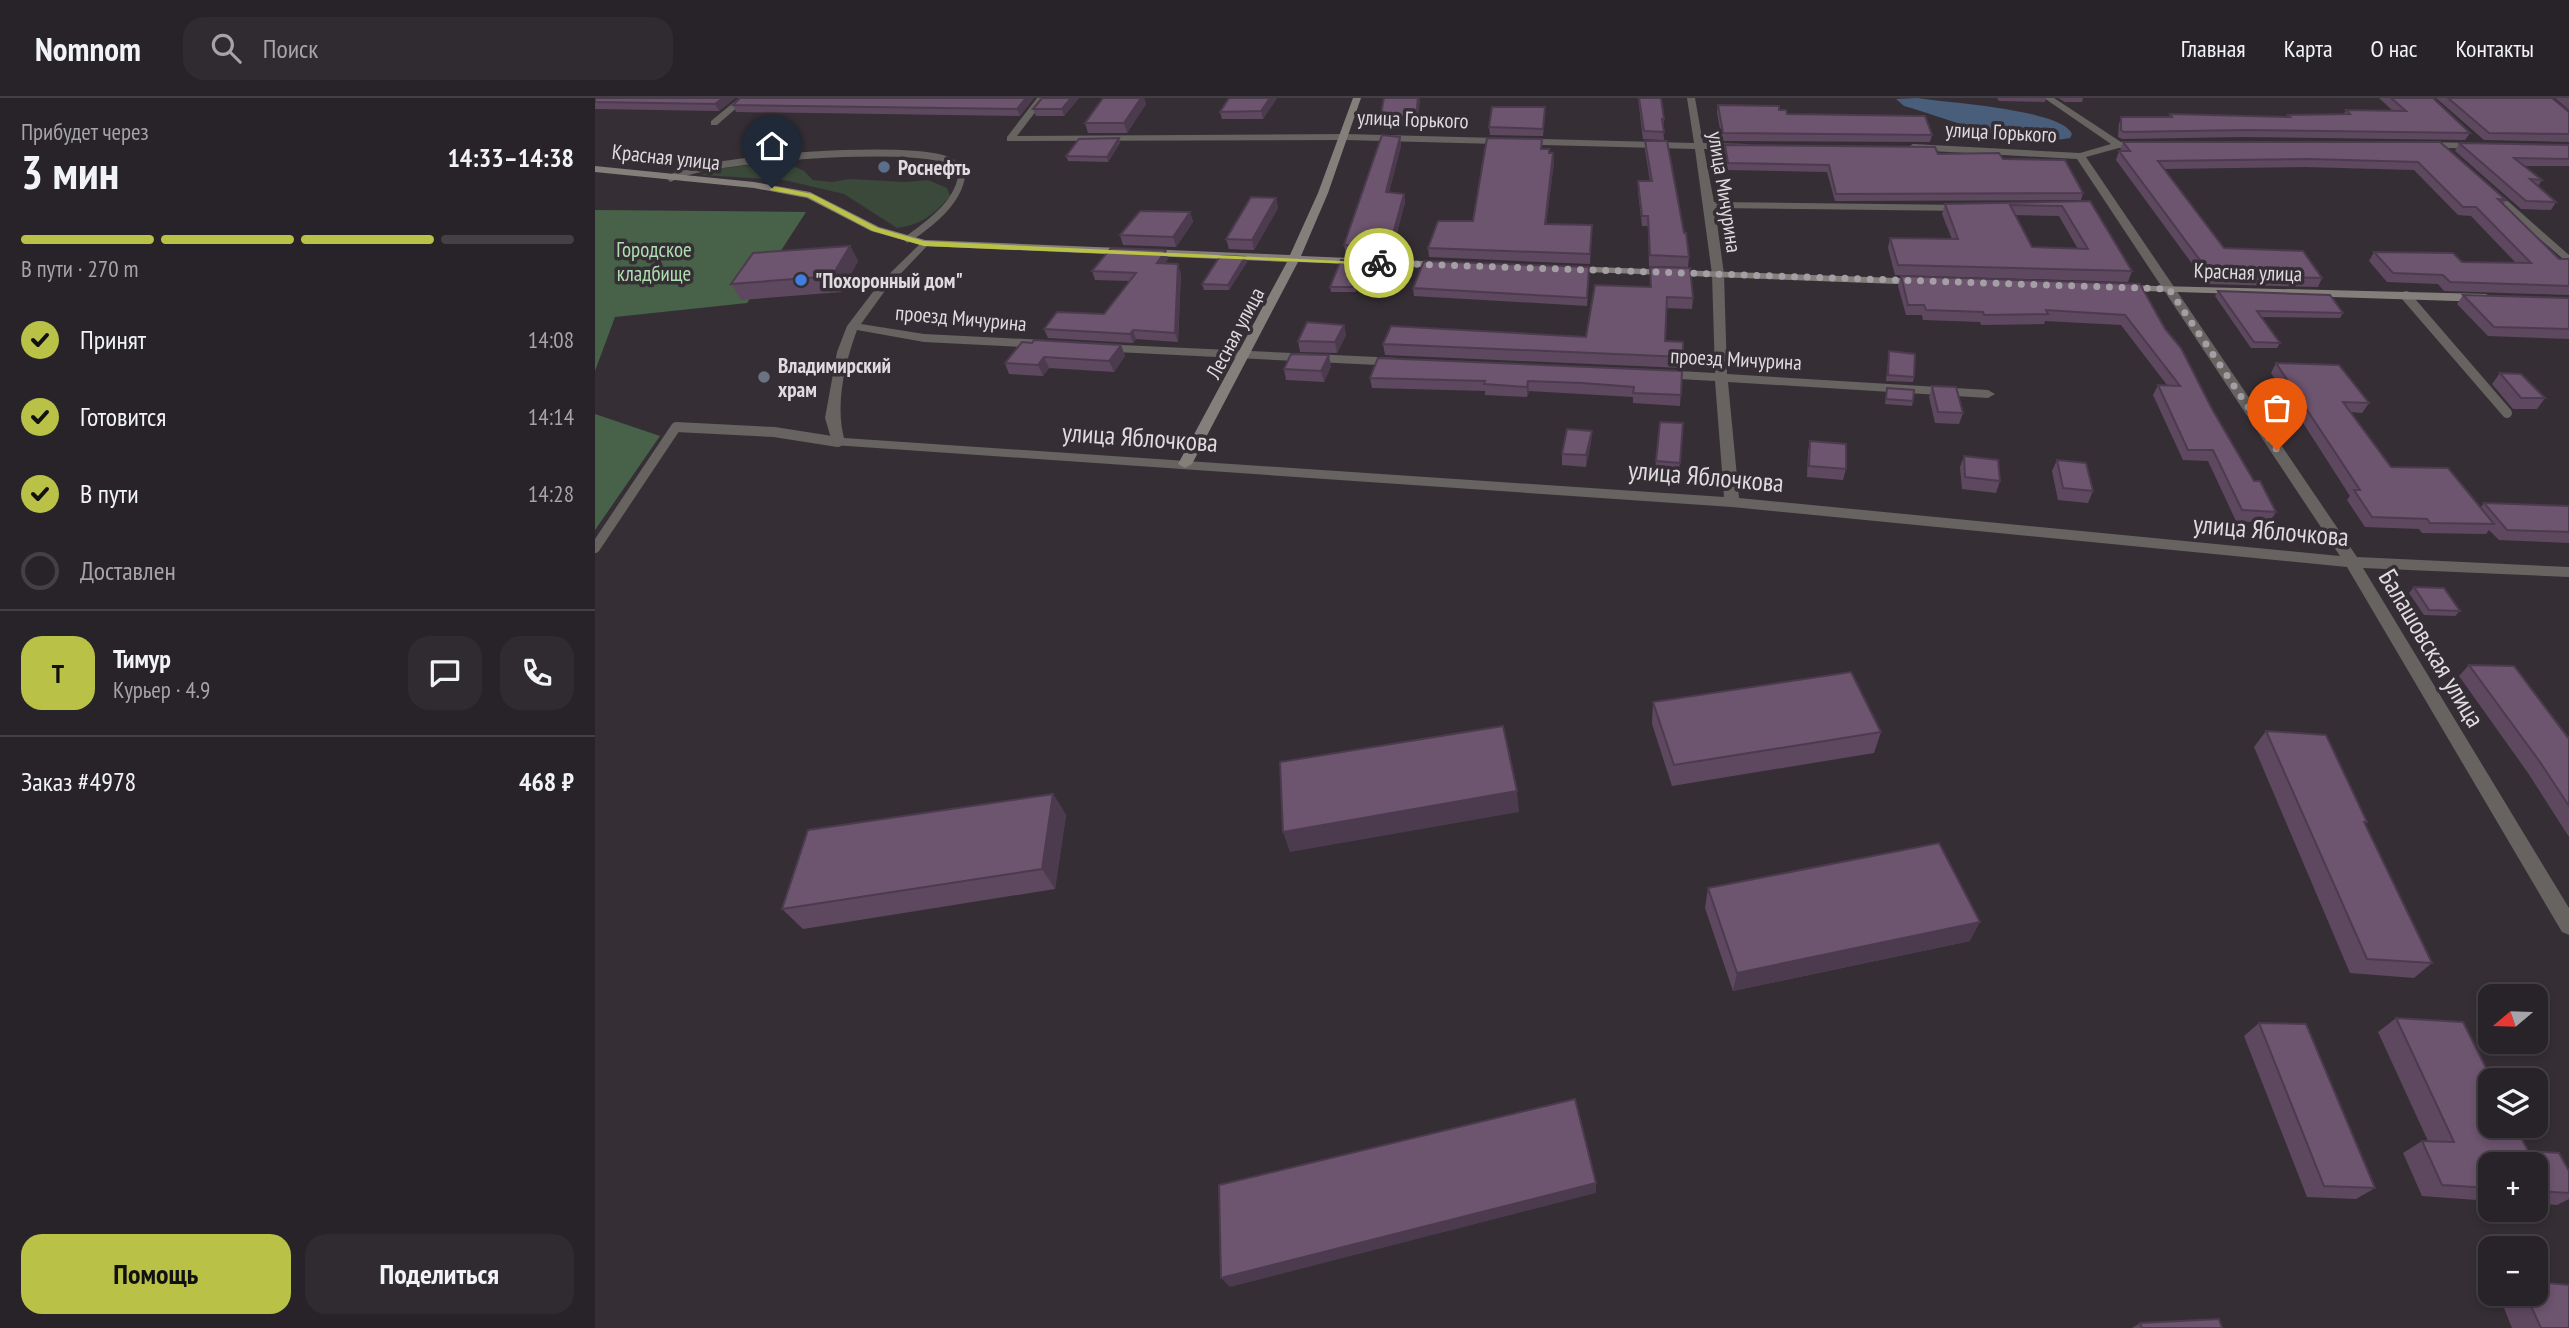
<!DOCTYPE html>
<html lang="ru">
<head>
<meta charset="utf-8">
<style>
  body { margin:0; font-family:"PT Sans Narrow",sans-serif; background:#302b30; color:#f1f3f6; height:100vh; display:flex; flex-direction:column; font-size:26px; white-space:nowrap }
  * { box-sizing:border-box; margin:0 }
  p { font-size:23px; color:#a5a4a8 }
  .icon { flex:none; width:38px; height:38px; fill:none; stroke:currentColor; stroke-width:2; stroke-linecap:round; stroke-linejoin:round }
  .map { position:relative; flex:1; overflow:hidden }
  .side { display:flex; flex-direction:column; background:#282328; width:595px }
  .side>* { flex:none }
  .needle { width:46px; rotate:251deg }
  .controls { position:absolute; left:1883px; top:886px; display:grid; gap:14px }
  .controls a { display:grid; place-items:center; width:70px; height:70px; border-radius:14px; background:#282328; box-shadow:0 4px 10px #0003,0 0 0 2px #444045; font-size:35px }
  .pin { position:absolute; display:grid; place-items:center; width:60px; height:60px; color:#fff; margin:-72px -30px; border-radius:50% 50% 50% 0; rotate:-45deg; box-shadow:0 0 7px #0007 }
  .pin .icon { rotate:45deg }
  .courier { position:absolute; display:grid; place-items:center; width:70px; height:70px; margin:-35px; border:5px solid #b9c146; border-radius:50%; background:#fff; color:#222; box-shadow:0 2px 9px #0007 }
  .head em { font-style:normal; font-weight:700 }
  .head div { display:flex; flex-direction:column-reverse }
  .head { display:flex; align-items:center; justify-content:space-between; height:119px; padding:0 21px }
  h1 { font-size:46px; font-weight:700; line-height:52px }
  .bar { display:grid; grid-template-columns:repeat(4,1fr); gap:10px 7px; align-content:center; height:84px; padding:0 21px }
  .bar i { height:9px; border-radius:5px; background:#444045 }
  .bar .active { background:#b9c146 }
  .bar p { grid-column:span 4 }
  .line { display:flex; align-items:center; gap:18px; padding:0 21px; border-top:2px solid #444045 }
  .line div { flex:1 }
  .round { display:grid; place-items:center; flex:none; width:74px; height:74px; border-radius:21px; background:#302b30 }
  ol { padding:0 21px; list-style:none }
  li { display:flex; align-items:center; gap:21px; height:77px }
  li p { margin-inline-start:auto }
  li .icon { padding:7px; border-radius:50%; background:#b9c146; color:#111; stroke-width:4 }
  li:last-child { color:#a5a4a8 }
  li i { width:38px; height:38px; border:4px solid #444045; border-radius:50% }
  .primary-button { display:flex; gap:14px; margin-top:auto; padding:14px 21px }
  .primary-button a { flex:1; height:80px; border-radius:21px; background:#b9c146; color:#111; font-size:28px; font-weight:700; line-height:80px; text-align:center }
  .primary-button a+a { background:#302b30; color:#f1f3f6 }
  header { display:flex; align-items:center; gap:42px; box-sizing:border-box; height:98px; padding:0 35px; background:#282328; border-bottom:2px solid #444045 }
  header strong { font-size:33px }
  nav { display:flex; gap:38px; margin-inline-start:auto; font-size:24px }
  .search { width:490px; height:63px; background:#302b30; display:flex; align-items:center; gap:18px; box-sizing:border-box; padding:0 24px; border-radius:21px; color:#a5a4a8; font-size:26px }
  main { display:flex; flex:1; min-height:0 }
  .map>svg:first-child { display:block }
  .green { fill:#3a493a }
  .forest { fill:#476248 }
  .water { fill:#495e7a }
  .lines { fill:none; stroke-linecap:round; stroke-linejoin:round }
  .lane-far1 { stroke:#676361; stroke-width:7 }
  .lane { stroke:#676361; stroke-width:10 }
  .street { fill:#676361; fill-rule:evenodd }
  .secondary { fill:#857f7b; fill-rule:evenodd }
  .wall { fill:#5e485f; fill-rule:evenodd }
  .shaded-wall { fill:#4c3b4e }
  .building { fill:#6d546f; stroke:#4c3b4e; stroke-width:2; fill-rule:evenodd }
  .route { fill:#b9c146 }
  .done { stroke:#a49fa4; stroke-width:7; stroke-dasharray:0 12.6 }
  .service-dot { fill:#5c6f8a; stroke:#352f35; stroke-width:2.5 }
  .shop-dot { fill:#3f7fe0; stroke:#352f35; stroke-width:2.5 }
  .worship-dot { fill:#6b7280; stroke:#352f35; stroke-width:2.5 }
  .labels { text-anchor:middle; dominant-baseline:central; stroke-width:7; stroke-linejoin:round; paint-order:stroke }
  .far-street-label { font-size:21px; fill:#dfdbdf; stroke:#352f35 }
  .far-poi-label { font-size:21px; font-weight:bold; fill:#dfdbdf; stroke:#352f35; text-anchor:start }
  .far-park-label { font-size:21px; fill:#aedfb0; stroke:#352f35 }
  .street-label { font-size:26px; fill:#dfdbdf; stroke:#352f35 }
</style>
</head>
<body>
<header>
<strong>Nomnom</strong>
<div class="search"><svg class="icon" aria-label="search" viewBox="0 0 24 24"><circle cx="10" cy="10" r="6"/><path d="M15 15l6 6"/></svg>Поиск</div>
<nav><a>Главная</a><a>Карта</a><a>О нас</a><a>Контакты</a></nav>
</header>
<main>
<section class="side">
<div class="head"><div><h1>3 мин</h1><p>Прибудет через</p></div><em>14:33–14:38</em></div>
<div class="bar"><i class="active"></i><i class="active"></i><i class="active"></i><i></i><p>В пути · 270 m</p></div>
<ol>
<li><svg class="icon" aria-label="check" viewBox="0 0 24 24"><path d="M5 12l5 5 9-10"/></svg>Принят<p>14:08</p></li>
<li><svg class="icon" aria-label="check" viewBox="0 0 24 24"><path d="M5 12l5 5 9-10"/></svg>Готовится<p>14:14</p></li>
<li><svg class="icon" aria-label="check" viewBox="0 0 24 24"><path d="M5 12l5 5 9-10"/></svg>В пути<p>14:28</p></li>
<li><i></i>Доставлен</li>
</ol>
<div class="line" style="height:126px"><b class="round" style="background:#b9c146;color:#111">Т</b><div><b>Тимур</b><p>Курьер · 4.9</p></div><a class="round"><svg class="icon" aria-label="chat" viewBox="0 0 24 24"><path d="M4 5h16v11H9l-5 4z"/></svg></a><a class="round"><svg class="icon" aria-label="phone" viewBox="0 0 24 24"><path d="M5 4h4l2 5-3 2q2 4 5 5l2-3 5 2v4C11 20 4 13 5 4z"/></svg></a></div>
<div class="line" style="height:91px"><div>Заказ #4978</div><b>468 ₽</b></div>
<div class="primary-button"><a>Помощь</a><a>Поделиться</a></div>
</section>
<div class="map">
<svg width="1974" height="1230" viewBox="0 0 1974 1230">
  <rect width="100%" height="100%" fill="#352f35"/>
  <path class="green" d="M171,65L194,66L209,73L218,82L237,84L255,81L310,84L333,82L352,90L355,98C338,117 328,126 302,130L249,96L189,82L106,77L122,71Z"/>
  <path class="forest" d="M0,112L211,114L152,205L20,219L0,273Z
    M0,316L65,338L0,432Z"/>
  <path class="water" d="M1323,0C1352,5 1466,11 1477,36L1475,40C1418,50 1362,23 1309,8L1301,1Z"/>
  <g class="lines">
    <path class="lane-far1" d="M76,80C111,60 318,45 354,63C358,65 363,69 367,72C367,102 336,125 313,141"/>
    <path class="lane" d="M1811,198L1912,315
      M0,450L81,329L179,334L243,344"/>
    <path class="street" d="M144,0H153L122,27H116V23Z
      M442,0H451L422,38L750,36L1099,45L1092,0H1100L1108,45L1153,46L1158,49L1153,52L1109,51L1119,104L1370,107L1375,110L1370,113L1120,110L1129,176L1132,276L1393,292L1400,296L1393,300L1133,284L1144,400L1745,458L1482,61L1318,52L1313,49L1318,46L1485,55L1516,46L1449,0H1459L1526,44H1554L1556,46L1551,49L1524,50L1491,59L1762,459L1974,469V479L1768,470L1974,810V837L1967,834L1752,469L1137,409L238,347L230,320L242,254L252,228L284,186L329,142L334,145L333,147L292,190L266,226L329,236L450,242L456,246L450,250L329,244L262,232C250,265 240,306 249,340L1129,399L1120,283L1065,280L1059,276L1065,272L1120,275L1117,176L1100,51L750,42L412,43V39Z
      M1824,44L1887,45L1892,48L1887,51L1821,49V45Z
      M1889,89H1897L1974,157V166L1889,93Z
      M505,246L803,260L809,264L803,268L501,253V247Z"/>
    <path class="secondary" d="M758,0H766L733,95L706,158L852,164L858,167L852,170L703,164L597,366L590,370L583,366L692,164L329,148L276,133L212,100L159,90L0,74V68L159,84L215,94L284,129L330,142L695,157L723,95Z
      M971,168L1328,181L1334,184L1328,187L967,173V169Z
      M1523,187L1891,196L1897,200L1891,204L1519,192V188Z"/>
  </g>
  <path class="wall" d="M0,0H140L124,13L0,11Z
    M145,0H439L425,18L141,14L138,7Z
    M484,0L469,18H441L438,11Z
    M508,0H549L551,6L532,35H493L490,25Z
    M682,0L668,21H627L625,14Z
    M789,0H825L822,28H789V25H788L786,16Z
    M1043,0H1066L1069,21L1068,29L1069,42L1048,41Z
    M1402,0H1451L1450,4L1404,3Z
    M1463,0H1488L1487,4H1470Z
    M1784,0H1838L1875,35L1870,42L1649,39L1527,41L1523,39L1524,26L1526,19H1574L1575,16L1692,19L1693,17L1749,16L1751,12L1798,13Z
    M1841,0H1957L1974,14V44L1889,42Z
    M1960,0H1974V12Z
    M1123,7L1184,12L1192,16L1337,37L1335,44L1127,43L1122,14Z
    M950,16L948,38L895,37L894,29Z
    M805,39L806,48L794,94L809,96L810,105L797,152L776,151L774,157L751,156L749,147Z
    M524,40L525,45L513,64L473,63L471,58Z
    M1050,43L1094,159L1093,169L1054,168L1053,128H1047L1043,94V83H1055L1050,52Z
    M1528,44H1845L1911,102L1908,107L1964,161H1974V197L1849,193L1843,186L1792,184L1774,163L1779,154L1867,164L1921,165L1876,118L1863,117L1819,72L1710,69L1569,71L1629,150L1727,180L1723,189L1612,186L1521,62L1524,53H1525Z
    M1864,45L1974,47V68H1929L1947,82L1943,88L1961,104L1956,112L1926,111L1860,53Z
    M1130,47L1343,56L1408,61L1488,95L1486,102L1240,103L1232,74L1132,72L1129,54Z
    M947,51L954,55L959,64L951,126L997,127L995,166L834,159L833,150L878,123Z
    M681,100L683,110L659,152L634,151L631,141Z
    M1495,103L1537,173L1533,184L1300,177L1293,150L1295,140L1357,141L1347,116L1350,106ZM1420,117L1464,118L1483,151L1437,149Z
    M595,114L598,124L581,149L528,147L525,137Z
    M255,148L263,163L246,194L146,202L136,186Z
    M650,159L652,164L634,192H609L607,186Z
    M573,161L570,165L586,175L583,244L541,241L538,245L453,240L449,231L509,216L535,183L500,182L497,173Z
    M769,163L770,168L761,194H736L735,189Z
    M1055,169L1098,200L1097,211L1071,210L1070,243L1088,244L1087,270L790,257L788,246L991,239L1055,189Z
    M994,177L992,208L819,198L818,190Z
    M1306,178L1545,186L1659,383L1681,414L1674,425L1641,423L1613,363L1588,362L1558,297L1563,287H1572L1526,227L1450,223L1449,226L1386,227L1385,224L1328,222L1327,217H1311L1303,188Z
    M1623,193L1748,215L1745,220L1666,219L1685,245L1682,250H1656L1620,198Z
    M1868,197L1974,200V241L1893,238L1862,206Z
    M749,227L751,237L742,255L705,254L703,243Z
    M526,247L530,258L519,274L454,270L448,278L414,276L410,265Z
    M1294,253L1319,279L1318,284L1291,283Z
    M1681,265L1774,305L1767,315L1756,314L1796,369L1886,409L1889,405L1974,408V445L1904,442L1894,432L1891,436L1827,435L1824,431L1770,429L1752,402L1755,398L1676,275Z
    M736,268L729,284L691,282L689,271Z
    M1087,273L1085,308L1038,305V299L934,293L932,299L890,297V293L777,290L775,280Z
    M1905,275L1950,300L1942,311H1918L1897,286Z
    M1337,288L1368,315L1364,326L1340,325L1334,299Z
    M1292,290L1318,303L1317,308L1290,306Z
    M1088,325L1084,376L1060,375L1061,363Z
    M997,333L996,344L991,369L967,367V356Z
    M1215,343L1251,371L1248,382L1212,379L1213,354Z
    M1369,358L1405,383L1401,395L1367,391L1365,369Z
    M1462,362L1498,393L1493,405L1463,402L1457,373Z
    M1819,489L1865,513L1860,518L1829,517L1814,495Z
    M1874,567L1974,641V739L1933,675L1864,578Z
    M1058,604L1286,634L1279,655L1077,688L1057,626Z
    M1671,633L1772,724L1770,726L1837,865L1819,880L1755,875L1659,649Z
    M458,696L471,717L460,791L208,831L187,811Z
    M1113,790L1375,843L1138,893L1110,810Z
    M1801,920L1933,1053L1974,1073V1101L1962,1107L1941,1105V1066H1895V1103L1827,1098L1808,1055L1827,1043H1833L1783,934Z
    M1664,925L1780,1090L1761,1101L1712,1099L1649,938Z
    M1903,1195H1941L1974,1230H1917Z
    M1545,1225L1627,1230H1537Z"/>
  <path class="shaded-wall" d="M128,0H140L124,13L120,6Z
    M431,0H439L425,18L422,11Z
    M476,0H484L469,18L467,11Z
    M546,0H549L551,6L532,35L529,25Z
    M675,0H682L668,21L666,13Z
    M823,0H825L822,28L821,19Z
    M805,39L806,48L792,102L791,94Z
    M524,40L525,45L513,64L512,59Z
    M958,55L959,64L950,135V126Z
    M809,96L810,105L797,152L796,143Z
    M681,100L683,110L659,152L657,142Z
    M595,114L598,124L581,149L578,139Z
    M774,142L776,151L774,157L772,148Z
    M255,148L263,163L246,194L237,178Z
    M571,152L573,161L564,174L562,165Z
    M650,159L652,164L634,192L633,187Z
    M769,163L770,168L761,194L760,189Z
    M583,166L586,175L583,244L580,235Z
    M749,227L751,237L742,255L740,244Z
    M538,232L541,241L538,245L535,236Z
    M526,247L530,258L519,274L514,263Z
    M734,257L736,268L729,284L726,273Z
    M449,259L454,270L448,278L443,267Z
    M933,283L934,293L932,299V289Z
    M997,333L996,344L991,369V357Z
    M922,693L924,714L695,754L688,734Z
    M458,696L471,717L460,791L447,771Z
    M1385,824L1375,843L1138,893L1142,875Z
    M1001,1085V1095L635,1189L626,1180Z"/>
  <path class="building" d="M0,0H128L120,6L0,4Z
    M145,0H431L422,11L138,7Z
    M447,0H476L467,11H438Z
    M508,0H546L529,25H490Z
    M634,0H675L666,13L625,14Z
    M789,0H823L821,19H788L789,16H786Z
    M1044,0H1066L1069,21H1067L1069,34L1049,33Z
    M1796,0H1838L1875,35L1652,32L1529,34L1526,32V19H1577L1575,16L1695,19L1693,17L1755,16L1751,12L1811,13Z
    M1853,0H1957L1974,14V36L1894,35Z
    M1123,7L1184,8V12H1191L1192,16L1330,18L1337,37L1128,35Z
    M897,9H950L948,31L894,29Z
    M787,37L805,39L791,94L809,96L796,143L774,142L772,148L749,147Z
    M524,40L512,59L471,58L484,41Z
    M892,40L947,41L946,51H954V55H958L950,126L997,127L995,156L833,150L843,123H878Z
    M1050,43H1072L1089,135H1091L1094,159L1055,157L1053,118H1047L1043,83H1057Z
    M1528,44H1845L1911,102L1903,101L1964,161H1974V188L1855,184L1848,177L1798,175L1779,154L1858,155L1867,164L1936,165L1881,109H1868L1823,64L1714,61L1563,63L1629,150L1708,153L1727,180L1616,177L1524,53H1535Z
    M1864,45L1974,47V61L1919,60L1947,82L1935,81L1961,104L1931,103Z
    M1130,47L1340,49L1343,56L1404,55L1408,61L1470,62L1488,95L1241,96L1234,67L1133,65Z
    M656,99L681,100L657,142L631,141Z
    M1495,103L1537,173L1303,167L1295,140L1363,141L1350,106ZM1415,107L1467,108L1493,151L1437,149Z
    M545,113L595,114L578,139L525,137Z
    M255,148L237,178L136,186L158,155Z
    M516,150L571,152L562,165L583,166L580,235L538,232L535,236L449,231L462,214L509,216L541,175L497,173Z
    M625,158L650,159L633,187L607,186Z
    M746,162L769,163L760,189H735Z
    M829,163L994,169L992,200L818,190Z
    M1055,169L1095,170L1098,200L1072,199L1070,243L1088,244V259L788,246L796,228L991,239L1000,187L1056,189Z
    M1306,178L1545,186L1570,231L1586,250L1617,311L1659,383H1665L1681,414L1647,412L1618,352H1593L1563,287L1585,288L1530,217L1451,212L1453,216L1389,217L1388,214L1331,212L1329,207H1313Z
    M1623,193L1735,197L1748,215L1662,213L1685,245L1659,244Z
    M1868,197L1974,200V231L1899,229Z
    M712,224L749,227L740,244L703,243Z
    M439,242L526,247L514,263L449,259L443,267L410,265L427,244L437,245Z
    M1294,253L1320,256L1319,279L1293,277Z
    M696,256L734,257L726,273L689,271Z
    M783,260L1087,273L1086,297L1038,295L1039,289L987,285L933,283L932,289L889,286L890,283L775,280Z
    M1681,265L1744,267L1774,305L1748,304L1796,369L1853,370L1899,426L1835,425L1832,421L1777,419L1759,392H1765Z
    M1905,275L1926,276L1950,300H1926Z
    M1337,288L1361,289L1368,315L1343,314Z
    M1292,290L1319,292L1318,303L1291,301Z
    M1065,324L1088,325L1085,365L1061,363Z
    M972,331L997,333L991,357L967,356Z
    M1215,343L1251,346V371L1214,368Z
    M1369,358L1403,362L1405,383L1370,379Z
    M1462,362L1491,365L1498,393L1468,390Z
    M1889,405L1974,408V434L1912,432Z
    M1819,489L1849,490L1865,513L1834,512Z
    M1874,567L1919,568L1974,641V708L1945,664Z
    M1256,574L1286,634L1079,667L1058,604Z
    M908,628L922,693L688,734L685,664Z
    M1671,633L1731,637L1772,724H1769L1837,865L1772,861Z
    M458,696L447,771L187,811L213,732Z
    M1344,745L1385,824L1142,875L1113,790Z
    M1801,920L1868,924L1897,982H1895V1027H1920L1933,1053L1964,1055L1974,1073V1095L1941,1093V1066H1895V1090L1847,1087L1827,1043L1859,1044Z
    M1664,925L1711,926L1780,1090L1729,1088Z
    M980,1001L1001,1085L626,1180L624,1087Z
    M1941,1184L1974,1187V1230H1946L1930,1195H1941Z
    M1624,1221L1627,1230H1547L1545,1225Z"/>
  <path class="route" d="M177,88L217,96L283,130L329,143L787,165L784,167L329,148L278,133L213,99L175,92Z"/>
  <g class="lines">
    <path class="done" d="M784,165L1574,191L1682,352"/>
  </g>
  <circle class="service-dot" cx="289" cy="69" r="7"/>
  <circle class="shop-dot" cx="206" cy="182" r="7"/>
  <circle class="worship-dot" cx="169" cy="279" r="7"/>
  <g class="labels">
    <g class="far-street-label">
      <text transform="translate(818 21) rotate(2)">улица Горького</text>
      <text transform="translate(1406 34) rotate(3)">улица Горького</text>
      <text transform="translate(71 59) rotate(6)">Красная улица</text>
      <text transform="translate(1130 94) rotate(81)">улица Мичурина</text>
      <text transform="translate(1653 174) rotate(2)">Красная улица</text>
      <text transform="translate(366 220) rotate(5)">проезд Мичурина</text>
      <text transform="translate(640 235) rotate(-62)">Лесная улица</text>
      <text transform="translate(1141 261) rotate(3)">проезд Мичурина</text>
    </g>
    <g class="far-poi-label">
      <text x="303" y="69">Роснефть</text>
      <text x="220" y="182">"Похоронный дом"</text>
      <text x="183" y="267">Владимирский<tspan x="183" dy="24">храм</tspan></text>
    </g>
    <g class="far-park-label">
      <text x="59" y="151">Городское<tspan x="59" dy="24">кладбище</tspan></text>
    </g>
    <g class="street-label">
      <text transform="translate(545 339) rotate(4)">улица Яблочкова</text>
      <text transform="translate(1111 378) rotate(5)">улица Яблочкова</text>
      <text transform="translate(1676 432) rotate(5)">улица Яблочкова</text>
      <text transform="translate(1837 550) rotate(59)">Балашовская улица</text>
    </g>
  </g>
</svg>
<div class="controls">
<a><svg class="needle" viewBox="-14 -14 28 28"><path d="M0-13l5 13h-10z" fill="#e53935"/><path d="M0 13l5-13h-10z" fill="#a5a4a8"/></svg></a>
<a><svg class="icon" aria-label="layers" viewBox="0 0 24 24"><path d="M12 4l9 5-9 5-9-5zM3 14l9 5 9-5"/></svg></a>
<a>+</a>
<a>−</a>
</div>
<div class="pin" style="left:1682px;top:352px;background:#ea580c"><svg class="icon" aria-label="bag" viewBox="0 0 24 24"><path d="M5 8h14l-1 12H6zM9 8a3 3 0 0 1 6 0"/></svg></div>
<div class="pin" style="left:177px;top:90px;background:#1f2937"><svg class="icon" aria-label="home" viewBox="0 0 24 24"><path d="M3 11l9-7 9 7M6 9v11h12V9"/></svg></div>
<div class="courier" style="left:784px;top:165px"><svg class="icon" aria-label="bike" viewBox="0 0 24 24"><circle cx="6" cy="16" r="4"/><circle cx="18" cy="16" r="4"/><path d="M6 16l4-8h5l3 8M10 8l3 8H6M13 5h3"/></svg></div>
</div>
</main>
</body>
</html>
